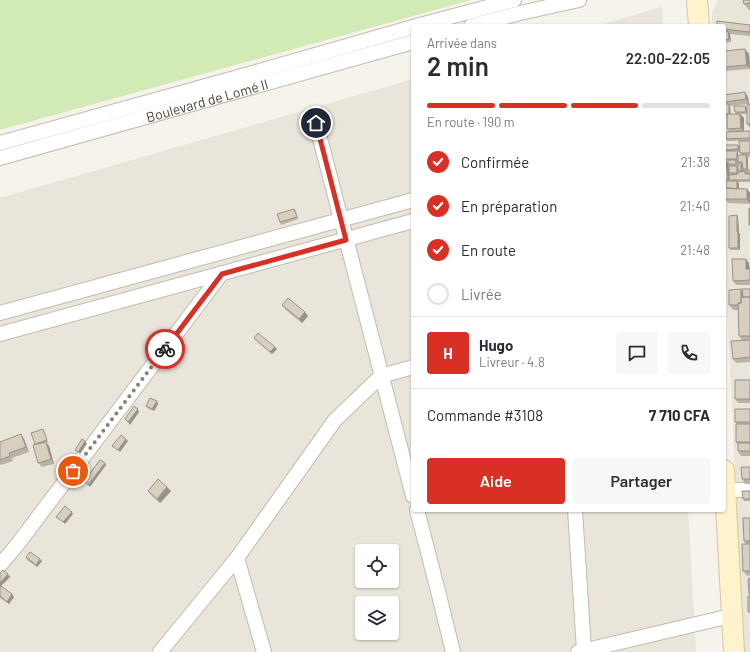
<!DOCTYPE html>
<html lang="fr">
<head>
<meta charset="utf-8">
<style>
  body { margin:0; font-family:Barlow,sans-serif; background:#f7f7f7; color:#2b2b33; height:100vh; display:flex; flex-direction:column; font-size:15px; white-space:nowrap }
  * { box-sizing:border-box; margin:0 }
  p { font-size:13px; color:#7c7c81 }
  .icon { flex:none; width:22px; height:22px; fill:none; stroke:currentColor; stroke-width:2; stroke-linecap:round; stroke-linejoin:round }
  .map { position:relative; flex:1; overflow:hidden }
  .details { position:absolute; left:411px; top:24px; width:315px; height:488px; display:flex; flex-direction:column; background:#fff; border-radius:4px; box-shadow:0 1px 3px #0004 }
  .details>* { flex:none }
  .controls { position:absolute; left:355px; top:544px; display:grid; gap:8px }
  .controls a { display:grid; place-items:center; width:44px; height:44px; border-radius:4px; background:#fff; box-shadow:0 1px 3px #0004; font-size:20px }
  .pin { position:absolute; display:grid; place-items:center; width:34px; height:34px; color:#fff; margin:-17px; border:2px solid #fff; border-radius:50%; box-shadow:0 1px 4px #0007 }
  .courier { position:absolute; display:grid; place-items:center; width:40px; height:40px; margin:-20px; border:3px solid #d93025; border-radius:50%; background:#fff; color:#222; box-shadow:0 1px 5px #0007 }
  .summary em { font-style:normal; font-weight:600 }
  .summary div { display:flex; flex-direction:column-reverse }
  .summary { display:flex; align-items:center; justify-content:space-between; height:68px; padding:0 16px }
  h1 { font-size:26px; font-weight:600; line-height:30px }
  .bar { display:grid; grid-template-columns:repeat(4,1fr); gap:6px 4px; align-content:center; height:48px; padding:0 16px }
  .bar i { height:5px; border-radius:3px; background:#e1e1e2 }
  .bar .active { background:#d93025 }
  .bar p { grid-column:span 4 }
  .line { display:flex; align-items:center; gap:10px; padding:0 16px; border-top:1px solid #e1e1e2 }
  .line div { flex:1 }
  .round { display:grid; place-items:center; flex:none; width:42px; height:42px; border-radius:4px; background:#f7f7f7 }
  ol { padding:0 16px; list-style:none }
  li { display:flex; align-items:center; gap:12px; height:44px }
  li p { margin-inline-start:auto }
  li .icon { padding:4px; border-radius:50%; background:#d93025; color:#fff; stroke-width:4 }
  li:last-child { color:#7c7c81 }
  li i { width:22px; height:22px; border:2px solid #e1e1e2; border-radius:50% }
  .action { display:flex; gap:8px; margin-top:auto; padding:8px 16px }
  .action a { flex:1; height:46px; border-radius:4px; background:#d93025; color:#fff; font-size:16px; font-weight:600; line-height:46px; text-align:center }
  .action a+a { background:#f7f7f7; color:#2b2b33 }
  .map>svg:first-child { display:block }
  .residential { fill:#eae5da; fill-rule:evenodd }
  .green { fill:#d2eab5 }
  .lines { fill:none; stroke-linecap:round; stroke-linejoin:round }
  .minor-casing { stroke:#c2bbae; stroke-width:16 }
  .secondary-casing { stroke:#d6c79b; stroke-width:22 }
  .minor { stroke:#fff; stroke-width:14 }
  .secondary { stroke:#fff3cd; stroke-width:20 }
  .wall { fill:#bab2a6 }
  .shaded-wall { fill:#979187 }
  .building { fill:#d8cfc1; stroke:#979187 }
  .done { stroke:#878178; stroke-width:4; stroke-dasharray:0 7.2 }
  .route { stroke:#d93025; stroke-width:5 }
  .labels { text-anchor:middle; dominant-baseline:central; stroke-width:3.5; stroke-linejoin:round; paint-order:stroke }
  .street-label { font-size:14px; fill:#4b4439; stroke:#fff }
</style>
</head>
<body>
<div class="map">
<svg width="750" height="652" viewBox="0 0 750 652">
  <rect width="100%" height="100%" fill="#f6f3ec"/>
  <path class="residential" d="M718,0H750V652H744L724,250V26H712V12Z
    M662,7L663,26H596Z
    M413,79V510H688L696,652H0V198ZM362,551H392V581H362ZM362,603H392V633H362Z"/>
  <path class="green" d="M0,0H471L0,130Z"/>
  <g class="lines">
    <g class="minor-casing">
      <g id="minor">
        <path d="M416,26L514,0"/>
        <path d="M471,26L520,13L579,0"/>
        <path d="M316,123L413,496"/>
        <path d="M0,143L242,76L413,27"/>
        <path id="s1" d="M0,158L413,42"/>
        <path d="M0,313L413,200"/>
        <path d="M0,334L413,221"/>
        <path d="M725,490H750"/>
        <path d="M417,510L438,591L453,652"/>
        <path d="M575,510L584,650"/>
        <path d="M237,558L264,652"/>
        <path d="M0,565L17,545L222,273"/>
        <path d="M160,652L237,558L335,420L381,376L413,367"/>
        <path d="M578,652L722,618"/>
      </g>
    </g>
    <g class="secondary-casing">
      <path id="secondary" d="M697,0L699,26
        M724,470L734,652"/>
    </g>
    <use href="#minor" class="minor"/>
    <use href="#secondary" class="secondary"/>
  </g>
  <path class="wall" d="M750,0V10H749L744,4Z
    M750,25V36L730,34L731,42L724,43V26Z
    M724,51L749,54L750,69L724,71Z
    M724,95L748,97L749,104L730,106L731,114H736L735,112L745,106L747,108L750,104V128L747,124V114H741L744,118V131H750V157H747L748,170H750V182H738L739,184V189H747L750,193V204L728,203L725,199L726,182H724V161L728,163V161H727L725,159L726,151V150L738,145L739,147L740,152H737L738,153V159L742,155L740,153L745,141H728L726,139L729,132L727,129V118L724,117Z
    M294,209L296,211L298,219L281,225L280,222Z
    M737,215L738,218L739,233L740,234V250H730L729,248Z
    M749,263L750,285H736L733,281Z
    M741,289L742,291L750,289V362L736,363L733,359L742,340L739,336L738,310H733L729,305Z
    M282,305L308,316L302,323L286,310Z
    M254,338L277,349L272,354L255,340Z
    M750,380V403H738L735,399Z
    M157,401L158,404L154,411L147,408L146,406Z
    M750,409V456H741L738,451V445L736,442L737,424L735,422Z
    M43,429L44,432L48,442L46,443L49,446L54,464L42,467L38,463L36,444L31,433Z
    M24,439L29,452L12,458L13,461L1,465L0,464V442Z
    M750,467V484H745L742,479Z
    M148,491H171L160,503L151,495Z
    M750,491V501H744L743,499Z
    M750,518V575L747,576L743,571L746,544L744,541Z
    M26,557L42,561L37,567L27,560Z
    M0,587L14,597L9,604L0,598Z"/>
  <path class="shaded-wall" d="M728,31L730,34L731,42L729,39Z
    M745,49L749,54L750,69L747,65Z
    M745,92L748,97L749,104L746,99Z
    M729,104L730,107L731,118L729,115Z
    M740,114L744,118V133L741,128Z
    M738,145L739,147L740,152L738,149Z
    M737,151L738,153V161L737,159Z
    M746,155L748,158V171L747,169Z
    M726,161L728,163L730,182L728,179Z
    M741,163L742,166L743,173L741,171Z
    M737,181L739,184V192L737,190Z
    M747,189L750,193V204L747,199Z
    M737,215L738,218L739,233L740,234V250L738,248Z
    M746,259L749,263L750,273L746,269Z
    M741,289L744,294L742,305Z
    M305,312L308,316L302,323L299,319Z
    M275,347L277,349L272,354L270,352Z
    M157,401L158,404L154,411L152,409Z
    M138,409L139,412L130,425L128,422Z
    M21,434L24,439L29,452L26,447Z
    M126,439L128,441L120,452L118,450Z
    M85,441L87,444L80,454L78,452Z
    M46,442L49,446L54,464L51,459Z
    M105,463L106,465L90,487L88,485Z
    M167,487L171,491L160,503L157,499Z
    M72,512L73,514L65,524L63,522Z
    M40,559L42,561L37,567L36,565Z
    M8,574L10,577L0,587V583Z
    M12,594L14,597L9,604L7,602Z"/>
  <path class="building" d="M743,0H750V3L744,4Z
    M717,21L750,25V32L724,29V26H717Z
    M728,31L729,39L724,40V32Z
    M745,49L747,65L724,67V51Z
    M745,92L746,99L724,102V95Z
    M724,104H729V114H727V115H724Z
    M747,104H750V124H747Z
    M734,106H745L746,112H735Z
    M727,114H740L741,128L727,129Z
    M750,131V138L726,139V132Z
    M739,141H750V153H740Z
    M725,145H738V149L726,150Z
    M725,151H737V159H725Z
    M738,155H746L747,169H743L742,162H738Z
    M728,160H736V164H728Z
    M724,161H726L728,179L724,180Z
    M738,163H741V171H738Z
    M729,166H737V173H729Z
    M747,170H750V173H747Z
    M745,171V174H750V180H729V175L738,174V172Z
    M726,181H737V189L726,188Z
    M725,188L747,189V199H725Z
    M749,208H750V225H749Z
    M294,209L297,217L280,222L277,214Z
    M737,215V232H738V248H729V216Z
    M732,259H746V269H750V280L733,281Z
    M741,289V303H738V305H729V290Z
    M742,289H750V297H743Z
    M741,297H750V336H739L738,303H741Z
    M288,298L305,312L299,319L282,305Z
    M258,333L275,347L270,352L254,338Z
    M750,340V357L733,359L731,341Z
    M735,380H750V399H735Z
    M150,398L157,401L152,409L146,406Z
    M134,406L138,409L128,422L125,419Z
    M735,409H750V422H735Z
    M736,424H750V442H736Z
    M43,429L47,440L35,444L31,433Z
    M21,434L26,447L9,453L10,456L0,460V442Z
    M121,435L126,439L118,450L112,446Z
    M82,439L85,441L78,452L75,450Z
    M46,442L51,459L38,463L33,445Z
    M738,443H750V451H738Z
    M100,460L105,463L88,485L84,481Z
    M741,467H750V479H742Z
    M158,479L167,487L157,499L148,491Z
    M742,491H750V499H743Z
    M65,506L72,512L63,522L56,517Z
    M743,518H750V541H744Z
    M742,544H750V571H743Z
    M30,552L40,559L36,565L26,557Z
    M3,570L8,574L0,583V573Z
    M750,578V594H749L748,579Z
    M1,586L12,594L7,602L0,596V587Z
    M748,596H750V612H748Z"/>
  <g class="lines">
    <path class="done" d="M73,471L165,349"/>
    <path class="route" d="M165,349L222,274L346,240L316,123"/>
  </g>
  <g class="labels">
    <g class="street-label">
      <text stroke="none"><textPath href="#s1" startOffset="215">Boulevard de Lomé II</textPath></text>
    </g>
  </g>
</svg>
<div class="controls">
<a><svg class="icon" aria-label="locate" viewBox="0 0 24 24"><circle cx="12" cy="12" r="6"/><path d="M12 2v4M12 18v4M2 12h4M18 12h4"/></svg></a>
<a><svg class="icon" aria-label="layers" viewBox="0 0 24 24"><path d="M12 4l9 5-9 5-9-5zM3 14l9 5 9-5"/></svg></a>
</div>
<div class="pin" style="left:73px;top:471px;background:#ea580c"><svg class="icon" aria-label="bag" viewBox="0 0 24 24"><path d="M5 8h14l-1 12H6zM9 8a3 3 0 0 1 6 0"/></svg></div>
<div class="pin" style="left:316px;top:123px;background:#1f2937"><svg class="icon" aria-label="home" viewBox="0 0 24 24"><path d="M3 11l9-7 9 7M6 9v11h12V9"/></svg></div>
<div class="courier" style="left:165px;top:349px"><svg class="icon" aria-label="bike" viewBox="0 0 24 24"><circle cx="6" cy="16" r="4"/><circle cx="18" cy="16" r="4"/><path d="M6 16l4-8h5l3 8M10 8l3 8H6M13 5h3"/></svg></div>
<section class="details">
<div class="summary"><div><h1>2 min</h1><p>Arrivée dans</p></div><em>22:00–22:05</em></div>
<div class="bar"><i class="active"></i><i class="active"></i><i class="active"></i><i></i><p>En route · 190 m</p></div>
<ol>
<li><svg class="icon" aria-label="check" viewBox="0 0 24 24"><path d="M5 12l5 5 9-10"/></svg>Confirmée<p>21:38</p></li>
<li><svg class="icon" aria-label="check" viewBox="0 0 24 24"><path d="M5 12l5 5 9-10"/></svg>En préparation<p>21:40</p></li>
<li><svg class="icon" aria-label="check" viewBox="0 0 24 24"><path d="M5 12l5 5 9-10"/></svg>En route<p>21:48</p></li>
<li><i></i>Livrée</li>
</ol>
<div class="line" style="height:72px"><b class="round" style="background:#d93025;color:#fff">H</b><div><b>Hugo</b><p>Livreur · 4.8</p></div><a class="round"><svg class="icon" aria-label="chat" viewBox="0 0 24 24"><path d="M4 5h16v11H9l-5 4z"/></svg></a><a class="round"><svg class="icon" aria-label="phone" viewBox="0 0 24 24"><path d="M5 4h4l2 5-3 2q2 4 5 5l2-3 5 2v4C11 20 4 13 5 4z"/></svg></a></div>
<div class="line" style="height:52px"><div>Commande #3108</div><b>7 710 CFA</b></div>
<div class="action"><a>Aide</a><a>Partager</a></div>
</section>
</div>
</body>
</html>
